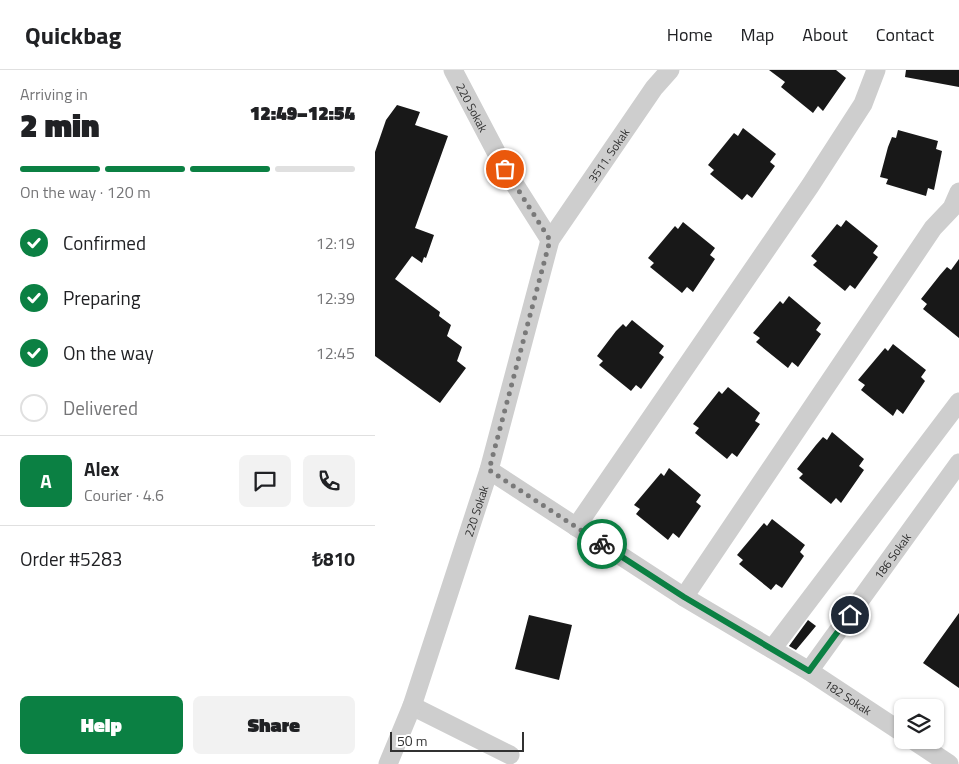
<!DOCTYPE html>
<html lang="en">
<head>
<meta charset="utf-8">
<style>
  body { margin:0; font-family:"Titillium Web",sans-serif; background:#f2f2f2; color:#202124; height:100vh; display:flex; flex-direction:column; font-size:19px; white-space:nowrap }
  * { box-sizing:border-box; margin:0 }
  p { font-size:16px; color:#757577 }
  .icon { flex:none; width:28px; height:28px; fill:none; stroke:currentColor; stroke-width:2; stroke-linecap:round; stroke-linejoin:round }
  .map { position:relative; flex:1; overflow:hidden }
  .drawer { display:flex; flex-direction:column; background:#fff; width:375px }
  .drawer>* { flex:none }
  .fabs { position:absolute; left:519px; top:629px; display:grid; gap:10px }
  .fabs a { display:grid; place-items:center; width:50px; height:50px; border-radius:8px; background:#fff; box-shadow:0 1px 4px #0004; font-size:25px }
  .scale { position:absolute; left:15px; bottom:12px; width:134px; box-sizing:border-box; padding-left:5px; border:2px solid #313131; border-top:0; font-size:14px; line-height:18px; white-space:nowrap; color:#313131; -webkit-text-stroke:4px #fff; paint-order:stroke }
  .pin { position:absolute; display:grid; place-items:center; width:42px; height:42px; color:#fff; margin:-21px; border:2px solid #fff; border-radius:50%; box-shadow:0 1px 5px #0007 }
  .courier { position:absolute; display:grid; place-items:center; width:50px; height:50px; margin:-25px; border:4px solid #0b8043; border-radius:50%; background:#fff; color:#222; box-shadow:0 1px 6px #0007 }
  .summary em { font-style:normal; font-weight:800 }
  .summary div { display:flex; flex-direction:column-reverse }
  .summary { display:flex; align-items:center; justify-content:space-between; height:85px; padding:0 20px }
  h1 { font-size:32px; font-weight:800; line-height:38px }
  .bar { display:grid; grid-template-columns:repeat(4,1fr); gap:8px 5px; align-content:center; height:60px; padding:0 20px }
  .bar i { height:6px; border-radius:4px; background:#e0e0e0 }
  .bar .selected { background:#0b8043 }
  .bar p { grid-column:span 4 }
  .line { display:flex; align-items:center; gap:12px; padding:0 20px; border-top:1px solid #e0e0e0 }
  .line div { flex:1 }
  .round { display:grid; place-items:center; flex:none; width:52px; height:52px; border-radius:8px; background:#f2f2f2 }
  ol { padding:0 20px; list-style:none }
  li { display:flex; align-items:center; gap:15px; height:55px }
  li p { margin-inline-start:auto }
  li .icon { padding:5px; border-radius:50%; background:#0b8043; color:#fff; stroke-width:4 }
  li:last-child { color:#757577 }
  li i { width:28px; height:28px; border:2px solid #e0e0e0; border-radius:50% }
  .button { display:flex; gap:10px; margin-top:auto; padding:10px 20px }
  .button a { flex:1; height:58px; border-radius:8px; background:#0b8043; color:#fff; font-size:20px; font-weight:800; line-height:58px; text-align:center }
  .button a+a { background:#f2f2f2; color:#202124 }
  header { display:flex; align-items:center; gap:30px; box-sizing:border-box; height:70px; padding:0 25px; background:#fff; border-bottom:1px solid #e0e0e0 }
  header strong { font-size:24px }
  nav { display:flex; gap:28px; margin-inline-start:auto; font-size:18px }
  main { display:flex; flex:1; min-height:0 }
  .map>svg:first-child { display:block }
  .building { fill:#181818 }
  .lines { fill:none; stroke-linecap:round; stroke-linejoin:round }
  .minor { stroke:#cecece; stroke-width:19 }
  .done { stroke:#797979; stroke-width:5; stroke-dasharray:0 9 }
  .route { stroke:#0b8043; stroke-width:6 }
  .labels { text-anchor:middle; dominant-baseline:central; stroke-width:5; stroke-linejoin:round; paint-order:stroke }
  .street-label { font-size:12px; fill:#313131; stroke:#fff }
</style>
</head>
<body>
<header>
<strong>Quickbag</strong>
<nav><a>Home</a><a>Map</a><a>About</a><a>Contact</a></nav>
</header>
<main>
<section class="drawer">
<div class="summary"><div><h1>2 min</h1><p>Arriving in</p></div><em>12:49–12:54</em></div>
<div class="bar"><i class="selected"></i><i class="selected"></i><i class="selected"></i><i></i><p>On the way · 120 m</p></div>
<ol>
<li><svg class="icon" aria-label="check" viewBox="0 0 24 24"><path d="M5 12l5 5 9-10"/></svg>Confirmed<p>12:19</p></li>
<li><svg class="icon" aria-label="check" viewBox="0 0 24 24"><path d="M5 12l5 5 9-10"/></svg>Preparing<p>12:39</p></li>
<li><svg class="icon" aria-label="check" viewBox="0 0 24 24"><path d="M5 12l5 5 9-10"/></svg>On the way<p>12:45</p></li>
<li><i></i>Delivered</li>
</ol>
<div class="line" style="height:90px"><b class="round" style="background:#0b8043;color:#fff">A</b><div><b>Alex</b><p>Courier · 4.6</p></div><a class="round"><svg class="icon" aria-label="chat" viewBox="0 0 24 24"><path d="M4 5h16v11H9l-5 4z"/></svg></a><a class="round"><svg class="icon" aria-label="phone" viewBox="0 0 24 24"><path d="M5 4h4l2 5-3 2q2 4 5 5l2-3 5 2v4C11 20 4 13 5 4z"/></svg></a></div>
<div class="line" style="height:65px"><div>Order #5283</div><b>₺810</b></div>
<div class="button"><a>Help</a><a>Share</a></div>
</section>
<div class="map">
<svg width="584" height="694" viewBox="0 0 584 694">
  <rect width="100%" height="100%" fill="#fff"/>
  <path class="building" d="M394,0H461L471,8L448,41L443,36L438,43L406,17L410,12Z
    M531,0H584V17L530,7Z
    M22,35L45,42L40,55L73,66L40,158L59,165L51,188L49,187L47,193L37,186L20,209L65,242L64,246L76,255L72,266L87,277L82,291L91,298L65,333L0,286V82L11,50Z
    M368,58L401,84L395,92L400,96L377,128L372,124L367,130L335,104L339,100L333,95L359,63L363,66Z
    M523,60L563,71L561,79L567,81L559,120L553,118L551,126L511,114L513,109L505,107L513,77L517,67L521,68Z
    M471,150L503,176L498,183L503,187L480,219L475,215L470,221L438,195L442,191L436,186L462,154L466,157Z
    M308,152L340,178L335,185L340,189L318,222L312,217L307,223L275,197L279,193L273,188L300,156L303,159Z
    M584,189V268L548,239L552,234L546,229L565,205L572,197L576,200Z
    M414,226L446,253L441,260L446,264L423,297L417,292L413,298L381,272L385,268L378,263L405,231L408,234Z
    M257,250L289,276L284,283L289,287L266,319L261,315L256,321L224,295L228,291L222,286L241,261L248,254L251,257Z
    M518,274L551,300L546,307L550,311L528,344L522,339L518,346L486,320L490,315L483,310L510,278L513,281Z
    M353,317L385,343L380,351L385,354L362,387L357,383L352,389L320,363L324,358L318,354L344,321L347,324Z
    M457,362L489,389L484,396L489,400L466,433L461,428L456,434L424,408L428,404L422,399L441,375L448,367L452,370Z
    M294,398L326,425L321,432L326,436L304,468L298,463L293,470L261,444L265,439L259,435L286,403L289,406Z
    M397,449L430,475L425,482L429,486L407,518L401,514L396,520L364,494L368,490L362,485L389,453L392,456Z
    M584,543V618L548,593Z
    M154,545L197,555L184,610L140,599Z
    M433,550L441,556L421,580L414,576Z"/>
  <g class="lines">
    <g class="minor">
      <path id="s1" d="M78,0L130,99L175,170"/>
      <path id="s2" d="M114,400L309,527L434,601L528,663"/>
      <path d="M201,457L435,116L488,34L501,0"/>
      <path d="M309,527L558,158L577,138L584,122"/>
      <path d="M397,579L584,332"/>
      <path id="s3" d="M434,601L584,393"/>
      <path d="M37,636L135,685"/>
      <path d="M538,670L574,694"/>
      <path id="s4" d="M13,694L37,636L114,400L175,170L279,18L295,0"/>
    </g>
  </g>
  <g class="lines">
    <path class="done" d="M130,99L175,170L114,400L227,474"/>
    <path class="route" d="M227,474L309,527L434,601L475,545"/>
  </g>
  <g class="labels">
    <g class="street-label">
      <text stroke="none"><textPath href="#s1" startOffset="42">220 Sokak</textPath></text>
      <text stroke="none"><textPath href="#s4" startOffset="652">3511. Sokak</textPath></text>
      <text stroke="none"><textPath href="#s4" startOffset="268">220 Sokak</textPath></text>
      <text stroke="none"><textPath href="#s3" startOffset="142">186 Sokak</textPath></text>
      <text stroke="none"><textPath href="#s2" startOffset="425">182 Sokak</textPath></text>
    </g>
  </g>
</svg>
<div class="fabs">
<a><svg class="icon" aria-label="layers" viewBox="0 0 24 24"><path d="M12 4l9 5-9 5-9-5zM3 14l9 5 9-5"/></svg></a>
</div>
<div class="scale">50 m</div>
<div class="pin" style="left:130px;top:99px;background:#ea580c"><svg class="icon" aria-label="bag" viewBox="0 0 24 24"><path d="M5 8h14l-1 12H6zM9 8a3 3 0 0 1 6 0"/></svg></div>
<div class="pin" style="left:475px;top:545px;background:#1f2937"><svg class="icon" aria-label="home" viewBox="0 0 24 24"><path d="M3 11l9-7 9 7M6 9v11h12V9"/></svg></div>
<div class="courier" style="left:227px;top:474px"><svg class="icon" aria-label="bike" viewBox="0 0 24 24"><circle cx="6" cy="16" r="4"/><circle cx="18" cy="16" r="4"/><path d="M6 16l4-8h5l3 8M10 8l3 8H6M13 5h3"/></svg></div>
</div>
</main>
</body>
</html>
